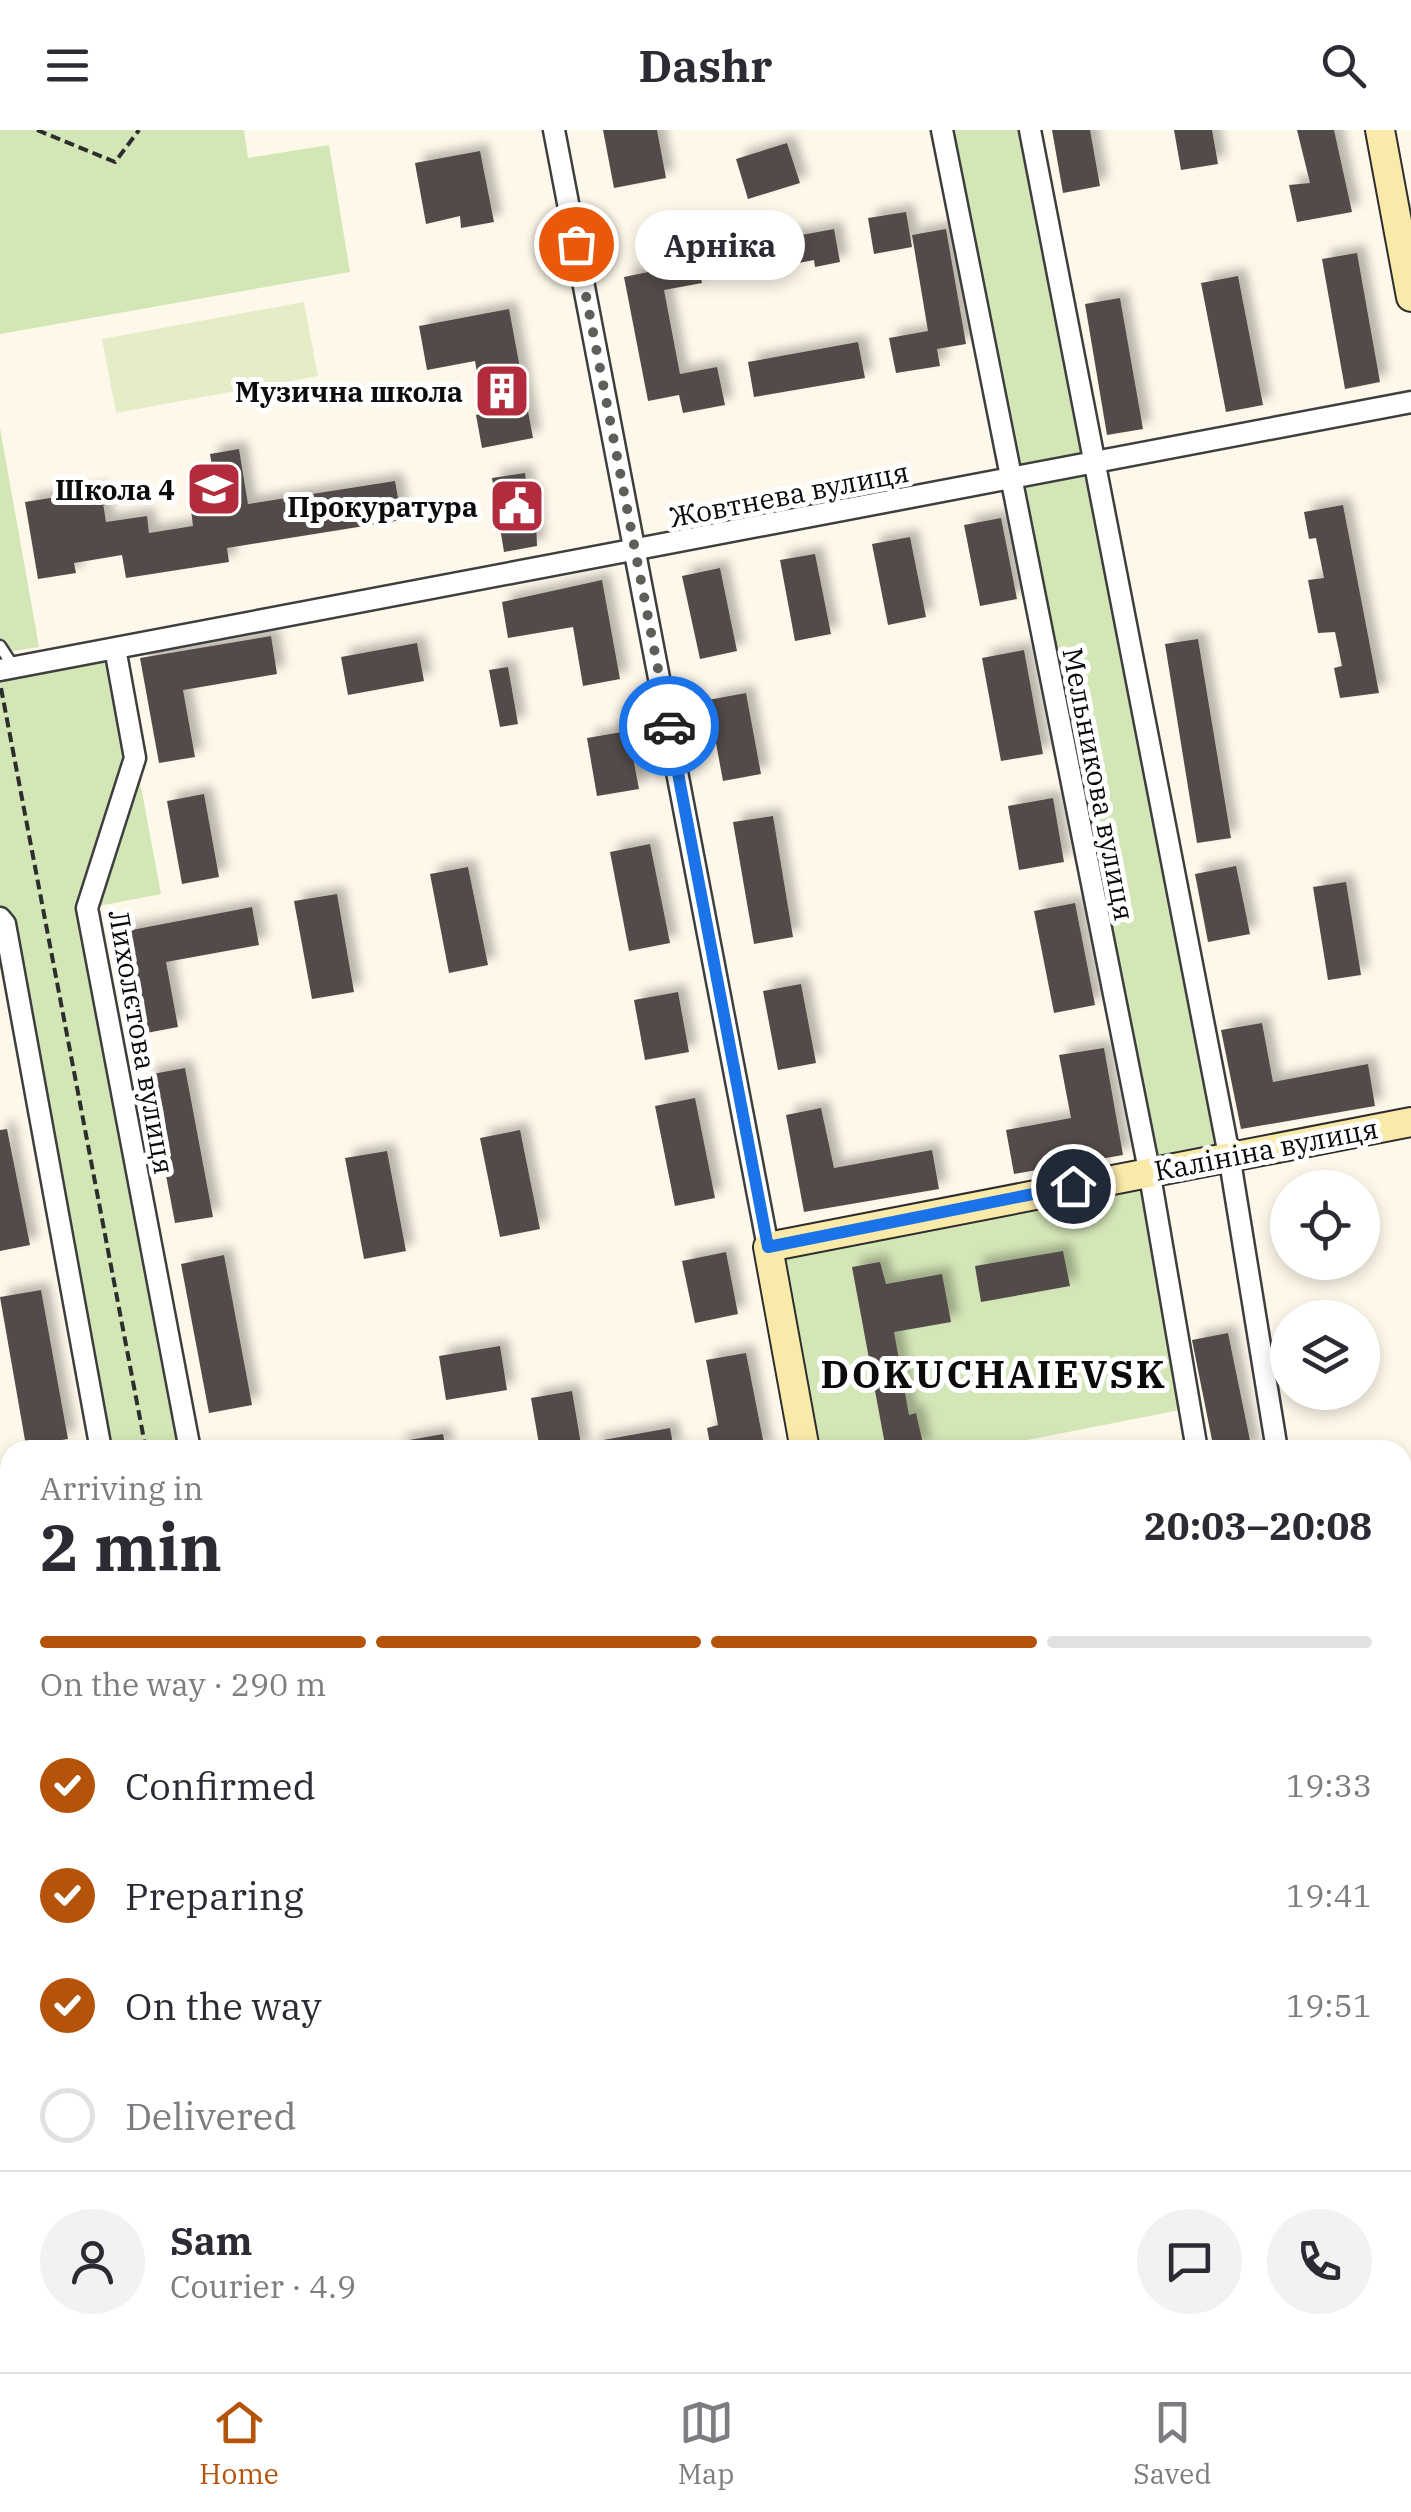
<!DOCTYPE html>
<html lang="en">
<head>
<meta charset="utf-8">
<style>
  body { margin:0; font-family:"IBM Plex Serif",serif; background:#f2f2f3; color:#2b2b33; height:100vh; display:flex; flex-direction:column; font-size:38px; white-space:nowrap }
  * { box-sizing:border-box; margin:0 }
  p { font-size:32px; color:#7c7c81 }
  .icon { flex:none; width:55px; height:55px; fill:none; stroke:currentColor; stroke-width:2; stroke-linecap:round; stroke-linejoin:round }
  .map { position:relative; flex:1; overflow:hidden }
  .panel { position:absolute; left:0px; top:1310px; width:1412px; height:932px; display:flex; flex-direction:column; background:#fff; border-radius:30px 30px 0 0; box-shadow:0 5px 15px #0003 }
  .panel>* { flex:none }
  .fabs { position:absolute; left:1270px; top:1040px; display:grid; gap:20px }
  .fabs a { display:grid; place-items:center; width:110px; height:110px; border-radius:50%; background:#fff; box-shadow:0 5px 15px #0003; font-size:50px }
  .pin { position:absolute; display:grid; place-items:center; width:85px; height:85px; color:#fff; margin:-42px; border:5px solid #fff; border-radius:50%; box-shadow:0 2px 10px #0007 }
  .courier { position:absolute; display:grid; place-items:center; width:100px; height:100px; margin:-50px; border:8px solid #1a73e8; border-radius:50%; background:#fff; color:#222; box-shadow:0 2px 12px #0007 }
  .bubble { position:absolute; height:70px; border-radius:35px; background:#fff; box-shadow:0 5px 15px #0003; font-size:32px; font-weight:700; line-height:70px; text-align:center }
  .head em { font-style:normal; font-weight:700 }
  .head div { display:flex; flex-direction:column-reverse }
  .head { display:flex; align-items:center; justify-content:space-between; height:170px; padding:0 40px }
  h1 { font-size:65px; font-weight:700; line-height:75px }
  .bar { display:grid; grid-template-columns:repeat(4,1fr); gap:15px 10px; align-content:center; height:120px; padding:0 40px }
  .bar i { height:12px; border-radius:8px; background:#e1e1e2 }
  .bar .current { background:#b45309 }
  .bar p { grid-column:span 4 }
  .line { display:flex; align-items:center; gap:25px; padding:0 40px; border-top:2px solid #e1e1e2 }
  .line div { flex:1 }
  .round { display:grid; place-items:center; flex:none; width:105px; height:105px; border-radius:52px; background:#f2f2f3 }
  ol { padding:0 40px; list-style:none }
  li { display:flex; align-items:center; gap:30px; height:110px }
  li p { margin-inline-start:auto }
  li .icon { padding:10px; border-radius:50%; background:#b45309; color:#fff; stroke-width:4 }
  li:last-child { color:#7c7c81 }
  li i { width:55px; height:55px; border:5px solid #e1e1e2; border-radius:50% }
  header { display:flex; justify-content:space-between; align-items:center; height:130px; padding:0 40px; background:#fff; font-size:45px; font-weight:700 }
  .tabs { display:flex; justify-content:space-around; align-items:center; height:140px; border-top:2px solid #e1e1e2; background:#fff; font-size:28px; color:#7c7c81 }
  .tabs a { display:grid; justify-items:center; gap:5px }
  .tabs .current { color:#b45309 }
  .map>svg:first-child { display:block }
  .green { fill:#d3e6b6 }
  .pitch { fill:#e4edc8 }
  .building { fill:#534b48; filter:url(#shadow) }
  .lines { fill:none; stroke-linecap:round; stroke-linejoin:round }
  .lane-casing { stroke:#3e3e3e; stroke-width:15 }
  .street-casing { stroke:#3e3e3e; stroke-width:25 }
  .secondary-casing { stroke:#2d2d2d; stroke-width:32 }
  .path { stroke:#2d2d2d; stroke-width:4; stroke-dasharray:10 5; stroke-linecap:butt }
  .lane { stroke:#fff; stroke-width:10 }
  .street { stroke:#fff; stroke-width:20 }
  .secondary { stroke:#faeaa9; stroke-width:28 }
  .done { stroke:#605e59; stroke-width:10; stroke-dasharray:0 18 }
  .route { stroke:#1a73e8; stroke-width:12 }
  .labels { text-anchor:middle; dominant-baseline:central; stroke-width:10; stroke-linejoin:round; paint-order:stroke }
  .poi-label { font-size:28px; font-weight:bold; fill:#0b0b0b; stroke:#fff; text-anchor:end }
  .street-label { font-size:28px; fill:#0b0b0b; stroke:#fff }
  .district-label { font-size:38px; font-weight:bold; letter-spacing:2.5px; fill:#0b0b0b; stroke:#fff }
</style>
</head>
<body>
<header><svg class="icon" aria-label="menu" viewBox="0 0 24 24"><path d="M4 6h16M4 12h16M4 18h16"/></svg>Dashr<svg class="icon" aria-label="search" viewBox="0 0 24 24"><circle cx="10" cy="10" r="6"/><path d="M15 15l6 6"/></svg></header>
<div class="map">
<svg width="1411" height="2242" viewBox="0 0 1411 2242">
  <defs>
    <filter id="shadow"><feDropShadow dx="8" dy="-8" stdDeviation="5" flood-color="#0004"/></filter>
  </defs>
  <rect width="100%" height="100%" fill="#fef8ea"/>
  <path class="green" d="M0,0H244L248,28L329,15L350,142L0,204Z
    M941,0H1030L1227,1013L1147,1028Z
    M0,298L39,517L0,523Z
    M115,518L161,764L88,778L190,1320H101L0,795V540Z
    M1152,1052L1190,1278L1012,1313V1320H819L782,1125Z
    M10,1501V1599L0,1600V1503Z"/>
  <path class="pitch" d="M304,172L318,246L116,283L102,209Z"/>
  <path class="building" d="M603,0H657L666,48L614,58Z
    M1052,0H1090L1100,56L1063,63Z
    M1174,0H1212L1218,34L1181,40Z
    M1297,0H1334L1352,82L1297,92L1289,55L1310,53Z
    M787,13L800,53L748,69L736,29Z
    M480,21L494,92L461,98L460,86L426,94L415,33Z
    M906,82L912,117L874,124L868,88Z
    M834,99L840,132L815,137L814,130L730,146L726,119Z
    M946,99L966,214L937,219L940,236L896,243L889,208L928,201L912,105Z
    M694,115L702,153L664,160L680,244L717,237L725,275L683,283L679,265L648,271L624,147L658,140L655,122Z
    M1357,123L1380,252L1345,259L1322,129Z
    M1238,146L1263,275L1226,282L1201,153Z
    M1120,168L1143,299L1107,305L1085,174Z
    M509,179L533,308L482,318L476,285L484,283L475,231L427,240L419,196Z
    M858,212L865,248L754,267L748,232Z
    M239,319L248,374L395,351L402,390L227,418L229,432L126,448L122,425L74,433L76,443L38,449L25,372L101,360L106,392L147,386L149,403L193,396L191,380L218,375L210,324Z
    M525,343L528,364L535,363L537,416L504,422L492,348Z
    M1343,375L1379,563L1340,568L1334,538L1342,536L1335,502L1318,503L1308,450L1324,448L1316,408L1309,409L1304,382Z
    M1001,388L1017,469L980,476L964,395Z
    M910,407L926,487L888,495L872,414Z
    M815,424L831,504L795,511L780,430Z
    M720,438L737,521L700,529L682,446Z
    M602,450L620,549L583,556L573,497L508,508L502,472Z
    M271,506L277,544L183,560L195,627L159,633L140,528Z
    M1198,509L1231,708L1197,713L1165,514Z
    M417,513L424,551L348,565L341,527Z
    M1024,520L1043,624L1001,631L982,528Z
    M508,537L518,594L500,597L489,540Z
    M746,563L761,644L723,651L708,570Z
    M628,601L639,659L597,666L587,608Z
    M204,664L219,747L182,754L167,671Z
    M1053,668L1064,732L1019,740L1008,676Z
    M773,686L793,807L754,814L733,692Z
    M650,714L670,813L629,821L610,722Z
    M1236,736L1250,804L1208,812L1195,744Z
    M468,737L488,835L449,843L430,744Z
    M1346,752L1361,845L1328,850L1313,757Z
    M337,764L354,862L312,869L294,771Z
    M1075,773L1095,875L1054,883L1034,781Z
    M252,777L259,815L166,832L178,897L141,904L121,802Z
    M801,854L816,933L778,940L763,861Z
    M678,862L689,922L645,930L634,870Z
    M1262,893L1273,952L1368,934L1375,976L1241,999L1221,900Z
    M1104,918L1123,1025L1014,1044L1006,1000L1071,988L1059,925Z
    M185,938L213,1087L175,1093L147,945Z
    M695,968L715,1068L675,1076L655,976Z
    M821,978L834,1038L932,1020L939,1059L804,1082L786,985Z
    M7,999L30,1115L0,1121V1000Z
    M520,1000L540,1099L500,1107L480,1008Z
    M387,1021L406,1121L364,1129L345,1028Z
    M1063,1121L1070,1156L981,1172L975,1136Z
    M726,1122L738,1184L695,1193L682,1131Z
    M224,1125L252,1275L209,1283L181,1134Z
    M880,1132L886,1154L942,1144L951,1192L894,1202L909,1285L916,1283L924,1318L886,1320L852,1137Z
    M41,1160L68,1309L26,1316L0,1167Z
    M1228,1203L1252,1320H1214L1192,1210Z
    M500,1216L507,1260L446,1270L439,1226Z
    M746,1223L765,1320H711L707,1298L718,1295L706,1230Z
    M572,1261L582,1320H540L531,1268Z
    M670,1298L674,1320H593L592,1312Z
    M443,1304L446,1320H399L398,1312Z"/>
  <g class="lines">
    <g class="lane-casing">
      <path id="lane" d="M0,516L13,536
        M1402,2022L1411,2020"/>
    </g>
    <g class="street-casing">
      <path id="street" d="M554,0L768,1117
        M942,0L1149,1040L1197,1320
        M1030,0L1229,1025L1277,1320
        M115,518L135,628L87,778L190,1320
        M0,540L1411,272
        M0,788L5,794L101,1320
        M1402,1510L1411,1556
        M0,2084L10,2082
        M168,2232L170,2242
        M270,2232L271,2242
        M368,2232L370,2242
        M973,2232L975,2242
        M1298,2232L1300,2242"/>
    </g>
    <g class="secondary-casing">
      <path id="secondary" d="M1380,0L1411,167
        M805,1320L768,1117L1411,992
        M1402,1361L1411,1359
        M0,1489L10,1487
        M0,1614L10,1612"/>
    </g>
    <path class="path" d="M37,0L115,32L139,0
      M1,558L146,1320
      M0,1548L10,1546"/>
    <use href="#lane" class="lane"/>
    <use href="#street" class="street"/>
    <use href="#secondary" class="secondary"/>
  </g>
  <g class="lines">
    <path class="done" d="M576,114L669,596"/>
    <path class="route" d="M669,596L768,1117L1073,1056"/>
  </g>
  <defs>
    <g id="building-square" transform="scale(2.875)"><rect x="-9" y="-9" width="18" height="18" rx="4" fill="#b22c3e" stroke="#fff"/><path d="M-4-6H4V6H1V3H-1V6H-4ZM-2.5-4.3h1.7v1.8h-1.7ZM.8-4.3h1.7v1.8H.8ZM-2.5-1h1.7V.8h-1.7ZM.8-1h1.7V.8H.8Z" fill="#fff"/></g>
    <g id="school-square" transform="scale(2.875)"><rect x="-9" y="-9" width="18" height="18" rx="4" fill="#b22c3e" stroke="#fff"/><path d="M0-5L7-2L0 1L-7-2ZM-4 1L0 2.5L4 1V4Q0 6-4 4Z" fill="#fff"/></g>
    <g id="civic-square" transform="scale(2.875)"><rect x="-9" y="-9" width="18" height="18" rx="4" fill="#b22c3e" stroke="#fff"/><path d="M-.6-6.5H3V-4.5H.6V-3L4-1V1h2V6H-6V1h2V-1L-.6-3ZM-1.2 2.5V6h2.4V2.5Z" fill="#fff"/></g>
  </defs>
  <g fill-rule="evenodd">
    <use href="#building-square" x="502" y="261"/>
    <use href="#school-square" x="214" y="359"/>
    <use href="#civic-square" x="517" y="376"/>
  </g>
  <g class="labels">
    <g class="poi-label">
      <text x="463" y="261">Музична школа</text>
      <text x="175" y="359">Школа 4</text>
      <text x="478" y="376">Прокуратура</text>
    </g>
    <g class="street-label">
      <text transform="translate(789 364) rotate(-11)">Жовтнева вулиця</text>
      <text transform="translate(1099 654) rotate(79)">Мельникова вулиця</text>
      <text transform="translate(142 912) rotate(80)">Лихолєтова вулиця</text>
      <text transform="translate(1266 1019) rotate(-11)">Калініна вулиця</text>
    </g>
    <g class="district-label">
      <text x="994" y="1243">DOKUCHAIEVSK</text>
    </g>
  </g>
</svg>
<div class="fabs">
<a><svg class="icon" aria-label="locate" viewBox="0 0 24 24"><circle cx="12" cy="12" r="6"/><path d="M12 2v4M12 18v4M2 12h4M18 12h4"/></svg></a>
<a><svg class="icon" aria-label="layers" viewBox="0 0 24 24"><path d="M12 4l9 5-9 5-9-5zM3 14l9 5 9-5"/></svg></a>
</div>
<div class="pin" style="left:576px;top:114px;background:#ea580c"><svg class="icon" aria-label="bag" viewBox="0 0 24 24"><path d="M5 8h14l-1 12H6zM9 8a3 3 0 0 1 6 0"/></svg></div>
<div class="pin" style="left:1073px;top:1056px;background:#1f2937"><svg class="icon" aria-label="home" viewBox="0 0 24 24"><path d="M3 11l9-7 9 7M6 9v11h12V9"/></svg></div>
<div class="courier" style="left:669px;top:596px"><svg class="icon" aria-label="car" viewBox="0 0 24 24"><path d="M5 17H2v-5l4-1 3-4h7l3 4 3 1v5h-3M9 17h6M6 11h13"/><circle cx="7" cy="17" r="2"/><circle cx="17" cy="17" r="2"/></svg></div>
<div class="bubble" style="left:635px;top:80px;width:170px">Арніка</div>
<section class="panel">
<div class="head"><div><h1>2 min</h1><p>Arriving in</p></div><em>20:03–20:08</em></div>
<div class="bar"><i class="current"></i><i class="current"></i><i class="current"></i><i></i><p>On the way · 290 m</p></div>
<ol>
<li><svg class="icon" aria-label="check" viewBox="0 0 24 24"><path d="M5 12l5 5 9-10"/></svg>Confirmed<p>19:33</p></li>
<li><svg class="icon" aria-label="check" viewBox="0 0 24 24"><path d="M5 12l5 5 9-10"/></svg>Preparing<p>19:41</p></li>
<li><svg class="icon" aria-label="check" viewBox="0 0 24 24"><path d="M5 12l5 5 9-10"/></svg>On the way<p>19:51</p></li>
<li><i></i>Delivered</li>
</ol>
<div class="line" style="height:180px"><a class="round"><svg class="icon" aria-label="person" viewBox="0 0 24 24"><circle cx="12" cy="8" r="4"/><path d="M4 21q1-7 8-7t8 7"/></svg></a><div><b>Sam</b><p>Courier · 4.9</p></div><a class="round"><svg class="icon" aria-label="chat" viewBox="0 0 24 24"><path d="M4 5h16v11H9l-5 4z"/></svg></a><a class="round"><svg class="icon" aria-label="phone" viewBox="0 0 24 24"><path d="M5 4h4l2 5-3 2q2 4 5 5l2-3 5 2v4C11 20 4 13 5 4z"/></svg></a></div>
</section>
</div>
<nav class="tabs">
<a class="current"><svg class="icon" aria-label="home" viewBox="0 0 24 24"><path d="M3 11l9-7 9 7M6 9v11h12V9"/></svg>Home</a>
<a><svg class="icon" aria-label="map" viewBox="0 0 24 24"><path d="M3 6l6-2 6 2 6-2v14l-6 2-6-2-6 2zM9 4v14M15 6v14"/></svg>Map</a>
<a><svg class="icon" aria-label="saved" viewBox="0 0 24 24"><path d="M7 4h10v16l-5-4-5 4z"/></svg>Saved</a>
</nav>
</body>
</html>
